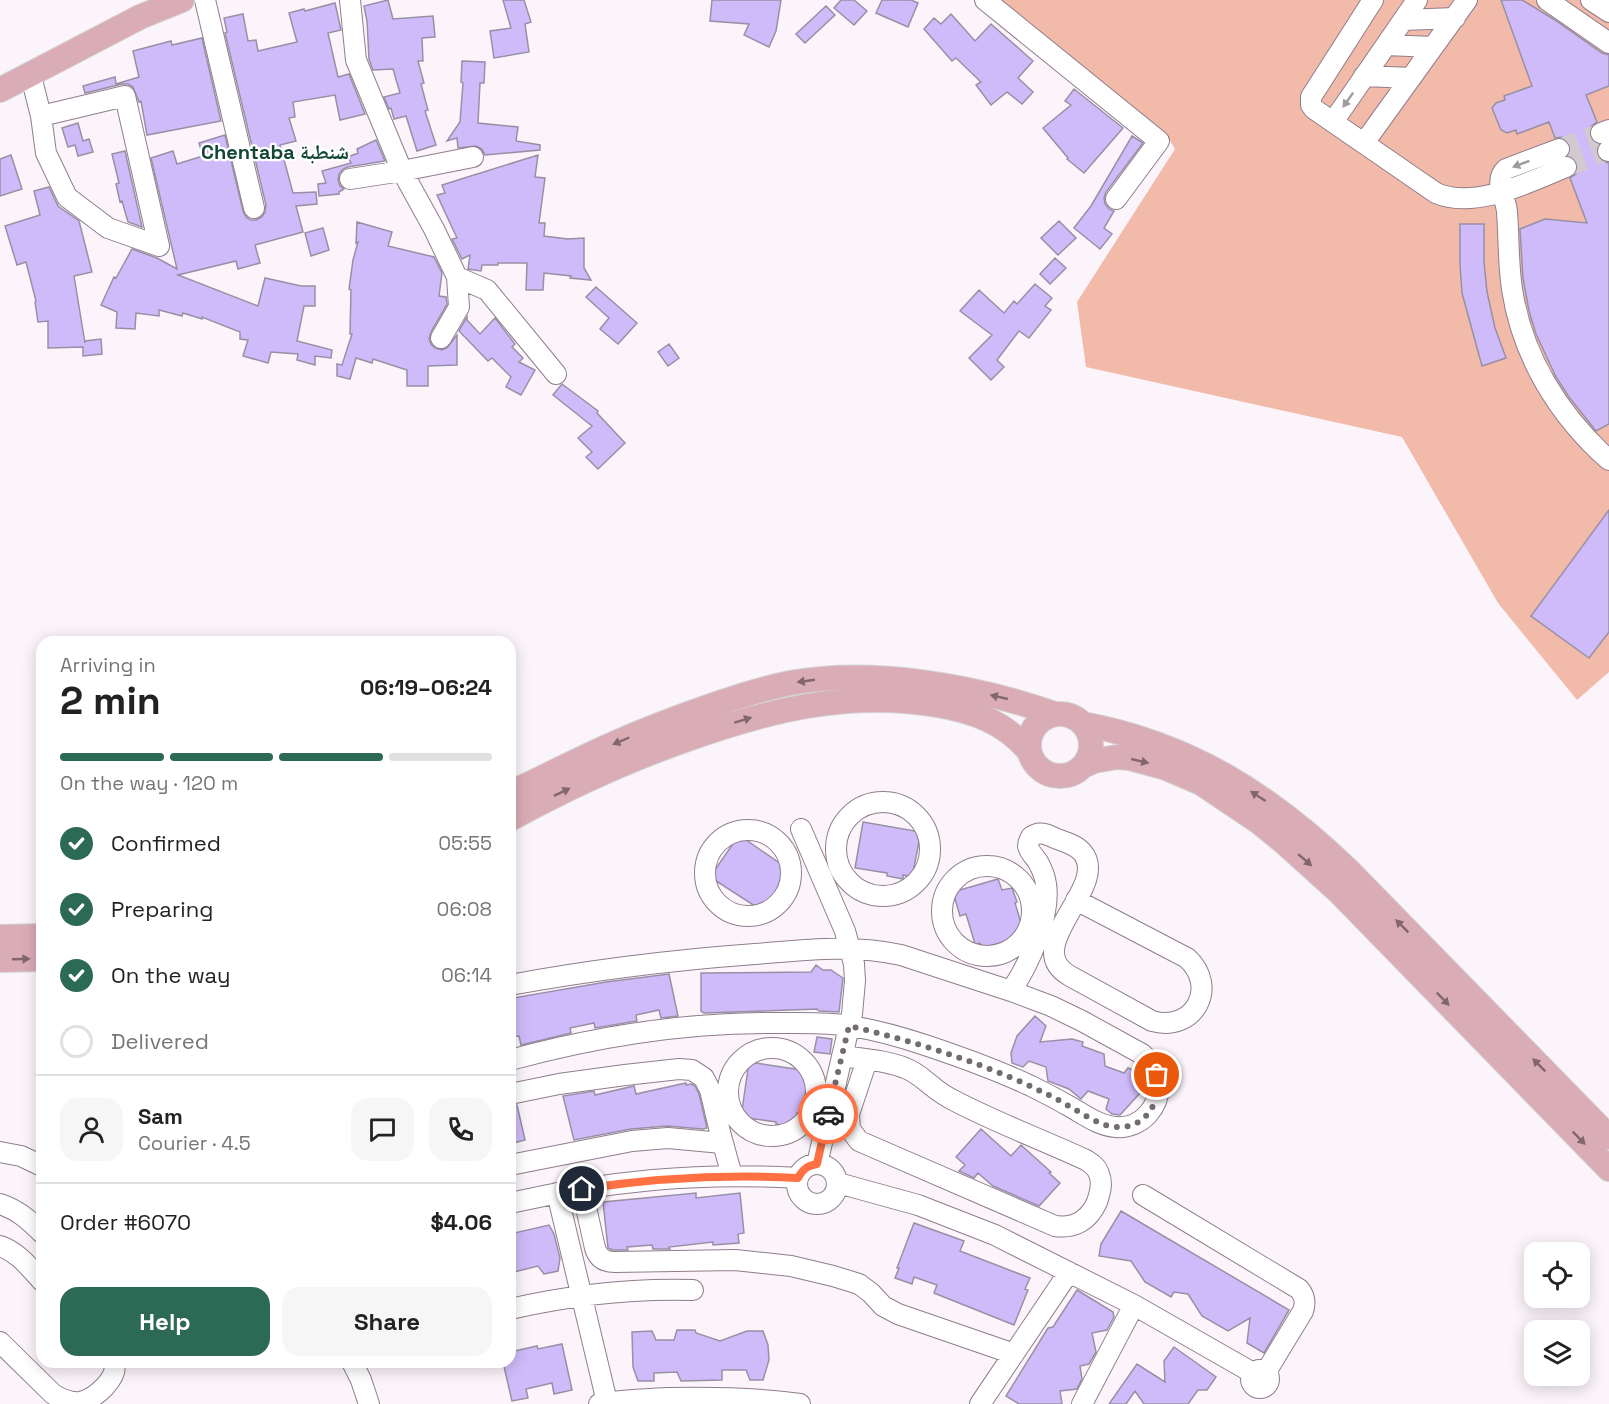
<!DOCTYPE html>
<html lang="en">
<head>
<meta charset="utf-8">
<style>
  body { margin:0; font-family:"Space Grotesk","Noto Naskh Arabic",sans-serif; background:#f6f6f6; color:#222; height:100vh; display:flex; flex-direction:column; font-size:22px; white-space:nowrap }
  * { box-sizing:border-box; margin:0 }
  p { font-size:20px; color:#767676 }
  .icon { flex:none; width:33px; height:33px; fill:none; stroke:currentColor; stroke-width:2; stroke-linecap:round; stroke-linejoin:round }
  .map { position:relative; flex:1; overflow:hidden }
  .panel { position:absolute; left:36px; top:636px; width:480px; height:732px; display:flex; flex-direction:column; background:#fff; border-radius:18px; box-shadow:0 3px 15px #0003 }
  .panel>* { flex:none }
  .buttons { position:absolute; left:1524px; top:1242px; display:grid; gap:12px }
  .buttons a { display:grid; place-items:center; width:66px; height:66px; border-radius:12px; background:#fff; box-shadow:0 3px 15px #0003; font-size:30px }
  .pin { position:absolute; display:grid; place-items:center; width:51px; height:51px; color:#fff; margin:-26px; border:3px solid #fff; border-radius:50%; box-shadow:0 2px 6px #0007 }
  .courier { position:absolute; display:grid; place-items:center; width:60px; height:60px; margin:-30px; border:4px solid #ff7043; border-radius:50%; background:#fff; color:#222; box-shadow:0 2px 8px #0007 }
  .head em { font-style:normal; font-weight:700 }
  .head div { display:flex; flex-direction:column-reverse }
  .head { display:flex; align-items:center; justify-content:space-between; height:102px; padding:0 24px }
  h1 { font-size:39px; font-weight:700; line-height:45px }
  .bar { display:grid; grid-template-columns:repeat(4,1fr); gap:9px 6px; align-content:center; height:72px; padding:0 24px }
  .bar i { height:8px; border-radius:4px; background:#e0e0e0 }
  .bar .on { background:#2d6a56 }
  .bar p { grid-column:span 4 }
  .line { display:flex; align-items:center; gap:15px; padding:0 24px; border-top:2px solid #e0e0e0 }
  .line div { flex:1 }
  .round { display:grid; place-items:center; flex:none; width:63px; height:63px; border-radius:18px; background:#f6f6f6 }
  ol { padding:0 24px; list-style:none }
  li { display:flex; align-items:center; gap:18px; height:66px }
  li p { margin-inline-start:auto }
  li .icon { padding:6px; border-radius:50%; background:#2d6a56; color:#fff; stroke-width:4 }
  li:last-child { color:#767676 }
  li i { width:33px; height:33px; border:3px solid #e0e0e0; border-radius:50% }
  .action { display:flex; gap:12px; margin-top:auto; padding:12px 24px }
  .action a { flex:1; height:69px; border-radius:18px; background:#2d6a56; color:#fff; font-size:24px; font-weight:700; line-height:69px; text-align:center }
  .action a+a { background:#f6f6f6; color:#222 }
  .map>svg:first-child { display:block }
  .green { fill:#f1baa9 }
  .building { fill:#d0bbfa; stroke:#9790a5; stroke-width:1.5 }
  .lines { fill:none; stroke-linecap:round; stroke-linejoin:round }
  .minor-tunnel { stroke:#d2cad1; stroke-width:20; stroke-dasharray:20 10; stroke-linecap:butt }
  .minor-casing { stroke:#907d8c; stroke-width:22 }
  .major-casing { stroke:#d4d3d4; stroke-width:26 }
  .minor { stroke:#fff; stroke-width:20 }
  .major { stroke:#daacb6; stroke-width:24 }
  .oneway { fill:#9e9b9e }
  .oneway2 { fill:#81666e }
  .done { stroke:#726b71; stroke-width:6; stroke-dasharray:0 10.8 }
  .route { stroke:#ff7043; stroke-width:8 }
  .labels { text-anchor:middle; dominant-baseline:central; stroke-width:4.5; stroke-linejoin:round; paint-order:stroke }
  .quarter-label { font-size:20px; font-weight:bold; fill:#134636; stroke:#fff }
</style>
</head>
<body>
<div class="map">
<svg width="1609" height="1404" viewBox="0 0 1609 1404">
  <rect width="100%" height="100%" fill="#fcf4fb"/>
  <path class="green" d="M1000,0H1609V672L1577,700L1498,603L1402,437L1086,367L1077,302L1175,149L1169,139Z"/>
  <path class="building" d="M388,0L393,19L433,16L435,37L422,38L423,61H418L424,83L421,84L428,110L425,111L436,145L417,151L406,116L394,119L391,108L389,109L384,97L400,93L393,69L373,70L369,59L367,21L364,6Z
    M503,0H524L531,22L525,24L529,52L494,58L490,31L511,28Z
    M712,0H781L776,31L769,47L744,35L749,24L710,21Z
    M841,0H854L867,11L854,25L834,8Z
    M882,0H911L918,3L908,27L876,13Z
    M1501,0H1522L1555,20L1602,53L1609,55V86L1586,95L1597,122L1591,126L1589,132L1590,137L1593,142L1598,145L1596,154L1599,159L1604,162L1609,163V424L1596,431L1569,397L1556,377L1536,334L1529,311L1523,278L1520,229L1545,219L1587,223L1570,178L1576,174L1578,168L1577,162L1574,158L1569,156L1571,150L1570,145L1567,140L1562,137L1555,138L1549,122L1517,134L1516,130L1507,133L1501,130L1492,108L1496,103L1505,100L1504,96L1532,86Z
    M335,3L341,30L328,33L338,77L349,74L365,114L340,120L335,95L293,102L295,117L289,118L296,141L280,145L293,193L316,192L317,204L296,206L303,232L255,245L260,263L238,269L236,261L178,275L258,306L265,278L301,286H315V306H304L297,341L332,350L331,358L315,356V365L297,360L298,354L271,352L268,363L243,356L248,340L240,339V332L202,317V319L183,313L182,316L159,310V316L136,313L135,329L116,328L117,312L101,305L114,277L116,278L132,249L157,258L177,269L151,158L173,151L177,164L203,156L199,143L225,135L243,211L246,217L251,220H256L262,217L265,212L266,205L225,33L227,32L224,18L243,14L248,41L256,40L258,51L297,42L289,13L304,9L305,11Z
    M826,6L835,15L805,43L796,34Z
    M951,14L975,41L991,24L1033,61L1018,78L1033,92L1022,104L1007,92L991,105L976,85L981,82L956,58L952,61L924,29L934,18L941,24Z
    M202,38L221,121L147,135L141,101L139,102L133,87L128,84H122L85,93L83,86L115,77L116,84L139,77L133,51L171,41L172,45Z
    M462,61L485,62L484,83H480L478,123L518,127L516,141L540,145V150L485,155L482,149L476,146L458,148L457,138L447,141L460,122L463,83L461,82Z
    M1074,89L1123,128L1084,173L1067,159L1068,158L1043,128L1071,105L1065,101Z
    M78,123L83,141L89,139L93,152L78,156L75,145L68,147L62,128Z
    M1132,136L1143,143L1106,192L1104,198L1105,204L1109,209L1114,211L1104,228L1112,234L1100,249L1074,228L1091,206Z
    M376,140L385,161L348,167L343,169L339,174L338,180L340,186L344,189L339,192V194L319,196L318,184L326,183L322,171L351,163L348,157L358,153L357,149Z
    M125,151L142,227L128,222L122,201L120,202L116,184L119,183L112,154Z
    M11,155L22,189L0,196V159Z
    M538,155L535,177L545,178L539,223H545L544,236L568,239L584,238V268L591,280L570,278L571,276L544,273L543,290H526L527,263H498V265H482L481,271L468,269L470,255L462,259L452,239L457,238L437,195L445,193L442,185Z
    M49,187L58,206L79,221L92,272L74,276L85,343V341L101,339L102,354L83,356V347L48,348V321L38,322L35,302L36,301L26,262L17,265L5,226L40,215L34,191Z
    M1059,221L1076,238L1058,255L1041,238Z
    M357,222L392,232L388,246L434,257L442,273L439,296L446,297L447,304L431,332L429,339L431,344L435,348L442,350L447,348L457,335V365L428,366V386H407V370L373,359L372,363L356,358L350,379L337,376V364L342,365L352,334H350L351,290L349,289L353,260L358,242L356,243Z
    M1460,224H1484V262L1487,292L1495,328L1506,358L1482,366L1462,293L1460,264Z
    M323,228L329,250L311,256L305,233Z
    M1055,258L1066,268L1050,284L1040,274Z
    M1035,284L1052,298L1045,306L1051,310L1029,338L1019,331L997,360L1004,367L991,380L969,358L992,335L960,311L979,290L1004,313L1014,301L1017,304Z
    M596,287L637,323L618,344L600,329L609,318L586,297Z
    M467,317V320L480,334L495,318L515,344L512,347L523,358L519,362L535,370L521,395L506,387L511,377L492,358L488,361L459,331Z
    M669,344L679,358L668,366L658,352Z
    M562,384L598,411L597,413L625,443L598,469L586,457L592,452L578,438L592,426L553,395Z
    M1609,510V632L1589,658L1531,616Z
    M863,822L921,832L912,877L903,875V879L887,876V873L855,868Z
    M739,835L788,869L784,875L788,877L779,891L770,904L767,902L761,910L710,877Z
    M998,879L1002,890L1012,888L1017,902L1015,903L1024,933L1013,936L1014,939L982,948L980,943L975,944L966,914L960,916L953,892Z
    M816,965L823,970H831L843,978L839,1012L819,1011L817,1009L704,1013L701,1011V973L811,972Z
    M669,974L678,1016L661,1018L659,1010L636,1015L637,1021L595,1028L594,1023L570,1028L571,1033L521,1045L519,1036L510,1037V1009L514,1008L513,998L606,982Z
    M1035,1016L1046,1026L1040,1042L1072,1039L1083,1042L1082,1046L1104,1054L1105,1066L1124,1073L1128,1068L1138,1072L1141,1092L1120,1115L1112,1114L1106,1109L1109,1099L1088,1091L1081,1099L1069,1089L1048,1081L1046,1067L1029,1061L1023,1067L1012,1063L1011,1053L1017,1036Z
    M817,1037L832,1039L830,1054L814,1052Z
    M749,1062L808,1071L803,1114L797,1113L795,1127L776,1124V1122L741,1117Z
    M686,1083V1085L691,1084L695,1086L699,1094L707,1128L703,1129L667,1126L631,1129L574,1140L563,1096L594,1091L595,1095L634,1086L636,1094Z
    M517,1105L525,1140L510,1144V1106Z
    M981,1129L1011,1156L1021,1145L1051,1172L1049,1173L1060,1183L1039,1206L993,1186L978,1173L974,1178L959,1171L965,1165L956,1157Z
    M696,1193V1198L740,1193L744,1233L738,1234L739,1243L713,1245V1242L669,1247L670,1249H653L652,1245L627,1247L628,1250H613L608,1248L603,1202Z
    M1121,1211L1289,1310L1264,1353L1247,1343L1250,1318L1228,1331L1202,1316L1188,1294L1174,1292L1171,1297L1145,1282L1131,1261L1099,1256L1101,1244Z
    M914,1223L964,1241L960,1251L1030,1278L1025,1289L1028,1290L1014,1325L934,1293L937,1285L914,1277L912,1284L895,1278L899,1268H897Z
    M549,1225L554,1234L560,1258L558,1271L544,1274L538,1266L510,1273V1234Z
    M1077,1290L1113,1312L1114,1317L1107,1330L1092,1333L1096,1352L1089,1364L1080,1366L1082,1379L1077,1389L1060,1391L1062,1404H1019L1006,1396L1048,1328L1053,1327Z
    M677,1330H695L696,1333L720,1341L747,1331H763L768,1345L769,1360L763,1380H750L746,1370H722V1380L681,1381L677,1372L654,1373V1381H638L633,1367L632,1332L652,1331L656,1340H674Z
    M562,1344L572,1390L554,1394L552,1383L526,1389L528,1398L512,1401L503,1362H510V1352L537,1346L538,1349Z
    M1174,1347L1216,1377L1207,1390H1198L1188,1404H1144L1135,1391L1126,1404H1109L1137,1364L1165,1382L1164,1361Z"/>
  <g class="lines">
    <path class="minor-tunnel" d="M1559,149L1601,133
      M1566,167L1608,151"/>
    <g class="minor-casing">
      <path id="minor" d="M205,0L254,208
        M350,0L356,60L402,171L434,229L457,277L487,290L556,374
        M985,0L1159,141L1116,199
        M1373,0L1311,97V105L1314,109L1436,193C1475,210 1529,182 1566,167
        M1547,0L1609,43
        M1591,0L1609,12
        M1404,20L1455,18
        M1386,45L1433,47
        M31,76L41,116L125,96L159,246
        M1364,76L1411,78
        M41,116L46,153L67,197L108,228L159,246
        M1333,122L1417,0
        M1601,133L1609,130
        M1364,143L1467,0
        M1559,149L1506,169C1493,181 1506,197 1507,212C1509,237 1508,263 1512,289C1522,356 1559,416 1609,460
        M1608,151L1609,150
        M350,179L402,171L473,157
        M441,338L459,307L457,277
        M836 849a47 47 0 1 1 94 0a47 47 0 1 1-94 0Z
        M801,829L845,931L854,964L855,981L852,1014L817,1164
        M705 873a43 43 0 1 1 86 0a43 43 0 1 1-86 0Z
        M942 911a45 45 0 1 1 90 0a45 45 0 1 1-90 0Z
        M510,985C591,970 673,960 755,954C805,950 852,944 901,955L1011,991L1051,1006L1082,1021L1142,1054C1160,1069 1165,1095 1148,1114C1140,1123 1128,1128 1116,1127C1098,1126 1082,1113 1067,1105C1055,1098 1043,1092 1031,1086C997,1070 961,1057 925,1045C901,1037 875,1030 851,1026C827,1022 802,1023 778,1023C687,1022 598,1036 510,1060
        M1011,991C1029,964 1051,917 1046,884C1045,877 1042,869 1038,862C1035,857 1029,852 1028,846C1028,842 1029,841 1031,837C1040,830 1048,835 1057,839C1065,842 1076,845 1082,852C1112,886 1018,946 1070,976L1152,1021C1194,1033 1219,987 1187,958L1076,900
        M728 1092a44 44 0 1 1 88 0a44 44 0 1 1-88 0Z
        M842,1056C862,1059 886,1060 905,1068C916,1072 923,1079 932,1086C939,1092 947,1097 955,1101C997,1123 1043,1140 1086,1160C1092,1164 1097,1167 1099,1174C1103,1183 1100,1193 1097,1202C1089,1220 1075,1229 1055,1226L859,1141L850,1129L849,1114L867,1060
        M510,1094L559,1084L625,1075L679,1069L692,1070L704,1078L710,1090L721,1136L732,1176
        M0,1152L21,1156L42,1166
        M797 1184a20 20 0 1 1 40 0a20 20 0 1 1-40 0Z
        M510,1165L632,1141L668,1138L722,1143
        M838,1183L918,1205L995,1235L1134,1305L1253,1373
        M582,1189L595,1248C598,1258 605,1262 615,1262L735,1260L791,1266L833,1276L859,1284L871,1293L883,1306L898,1314L1014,1354
        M557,1193L607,1402
        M1143,1195L1299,1289C1305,1296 1306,1302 1303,1311L1266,1372
        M510,1203C608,1181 697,1172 798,1178
        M0,1204C18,1210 29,1220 42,1233
        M0,1246C18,1252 30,1268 42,1281
        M510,1309C571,1295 630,1288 693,1290
        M0,1342L53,1394C61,1399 70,1403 80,1402C95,1399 119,1378 114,1362
        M352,1362L361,1380L369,1404
        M1251 1379a9 9 0 1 1 18 0a9 9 0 1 1-18 0Z
        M599,1404C622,1400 646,1399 669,1398C713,1397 757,1398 800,1404
        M980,1404L1069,1272
        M1082,1404L1134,1305"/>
    </g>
    <g class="major-casing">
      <path id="major" d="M0,90L140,17L182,0
        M1029 745a31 31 0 1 1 62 0a31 31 0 1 1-62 0Z
        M1083,724C1191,744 1271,796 1349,871L1609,1137
        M1083,766L1094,761L1117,757L1129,758L1166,768L1201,783L1259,822L1286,844L1338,891L1609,1169
        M510,793C543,778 575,761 609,746C639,732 671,720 702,709C731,699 760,689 790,683C875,668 974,686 1055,714
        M510,819C567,788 627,760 688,739C769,710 850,690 937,705C973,711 1004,722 1028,750
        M0,937L42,936
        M0,960L42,959"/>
    </g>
    <use href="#minor" class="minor"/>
    <use href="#major" class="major"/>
  </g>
  <defs><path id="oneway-solid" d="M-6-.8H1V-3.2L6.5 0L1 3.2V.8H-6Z" transform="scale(1.5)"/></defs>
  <g class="oneway">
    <use href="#oneway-solid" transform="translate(1348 100) rotate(125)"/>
    <use href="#oneway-solid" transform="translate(1521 164) rotate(159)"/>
  </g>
  <g class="oneway2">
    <use href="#oneway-solid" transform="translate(806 681) rotate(172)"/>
    <use href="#oneway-solid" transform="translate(999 697) rotate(-167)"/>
    <use href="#oneway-solid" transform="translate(743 720) rotate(-17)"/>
    <use href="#oneway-solid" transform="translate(621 741) rotate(157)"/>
    <use href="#oneway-solid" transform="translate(1140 761) rotate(13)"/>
    <use href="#oneway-solid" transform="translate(562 792) rotate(-26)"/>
    <use href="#oneway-solid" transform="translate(1258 796) rotate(-147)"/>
    <use href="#oneway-solid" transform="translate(1305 860) rotate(41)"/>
    <use href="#oneway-solid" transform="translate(1402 926) rotate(-135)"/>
    <use href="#oneway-solid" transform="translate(21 959) rotate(-2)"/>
    <use href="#oneway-solid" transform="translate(1443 999) rotate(46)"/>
    <use href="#oneway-solid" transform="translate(1539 1065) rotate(-135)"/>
    <use href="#oneway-solid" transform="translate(1579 1138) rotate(46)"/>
  </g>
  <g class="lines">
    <path class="done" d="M828,1114L849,1026C910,1040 969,1059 1026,1084C1040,1091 1054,1097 1067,1105C1082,1113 1099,1126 1116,1127C1146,1129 1162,1101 1157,1075"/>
    <path class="route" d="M582,1189C656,1178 724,1174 798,1178C803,1169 807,1166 817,1164L828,1114"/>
  </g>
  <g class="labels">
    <g class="quarter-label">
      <text x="275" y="152">Chentaba شنطبة</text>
    </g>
  </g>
</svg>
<div class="buttons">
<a><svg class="icon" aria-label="locate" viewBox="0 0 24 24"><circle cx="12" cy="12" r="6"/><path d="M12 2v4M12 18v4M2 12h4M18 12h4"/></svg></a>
<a><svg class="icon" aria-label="layers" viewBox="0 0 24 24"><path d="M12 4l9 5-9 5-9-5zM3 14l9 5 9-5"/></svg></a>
</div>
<div class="pin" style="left:1157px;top:1075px;background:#ea580c"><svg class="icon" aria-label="bag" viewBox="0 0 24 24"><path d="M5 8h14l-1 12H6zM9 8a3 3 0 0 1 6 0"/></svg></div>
<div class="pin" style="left:582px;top:1189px;background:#1f2937"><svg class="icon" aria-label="home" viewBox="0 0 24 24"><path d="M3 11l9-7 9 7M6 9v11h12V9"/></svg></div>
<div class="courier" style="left:828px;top:1114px"><svg class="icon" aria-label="car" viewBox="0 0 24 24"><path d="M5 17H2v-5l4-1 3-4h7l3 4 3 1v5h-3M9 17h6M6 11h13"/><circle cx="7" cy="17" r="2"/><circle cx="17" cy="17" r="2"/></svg></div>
<section class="panel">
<div class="head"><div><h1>2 min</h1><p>Arriving in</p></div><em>06:19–06:24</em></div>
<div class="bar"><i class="on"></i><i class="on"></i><i class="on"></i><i></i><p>On the way · 120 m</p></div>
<ol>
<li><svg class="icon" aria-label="check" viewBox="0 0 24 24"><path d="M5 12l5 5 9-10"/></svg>Confirmed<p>05:55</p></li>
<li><svg class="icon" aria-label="check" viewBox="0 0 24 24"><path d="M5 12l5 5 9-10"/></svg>Preparing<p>06:08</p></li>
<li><svg class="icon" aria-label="check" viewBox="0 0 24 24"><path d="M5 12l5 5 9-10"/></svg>On the way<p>06:14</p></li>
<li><i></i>Delivered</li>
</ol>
<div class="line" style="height:108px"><a class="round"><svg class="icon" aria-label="person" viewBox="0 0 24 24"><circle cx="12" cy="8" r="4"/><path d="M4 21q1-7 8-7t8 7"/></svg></a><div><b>Sam</b><p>Courier · 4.5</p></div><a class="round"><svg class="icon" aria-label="chat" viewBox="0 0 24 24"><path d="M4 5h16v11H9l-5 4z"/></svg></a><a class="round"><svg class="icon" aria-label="phone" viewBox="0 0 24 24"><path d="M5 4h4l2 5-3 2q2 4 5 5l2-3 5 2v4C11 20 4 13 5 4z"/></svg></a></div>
<div class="line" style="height:78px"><div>Order #6070</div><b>$4.06</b></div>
<div class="action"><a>Help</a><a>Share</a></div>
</section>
</div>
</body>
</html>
